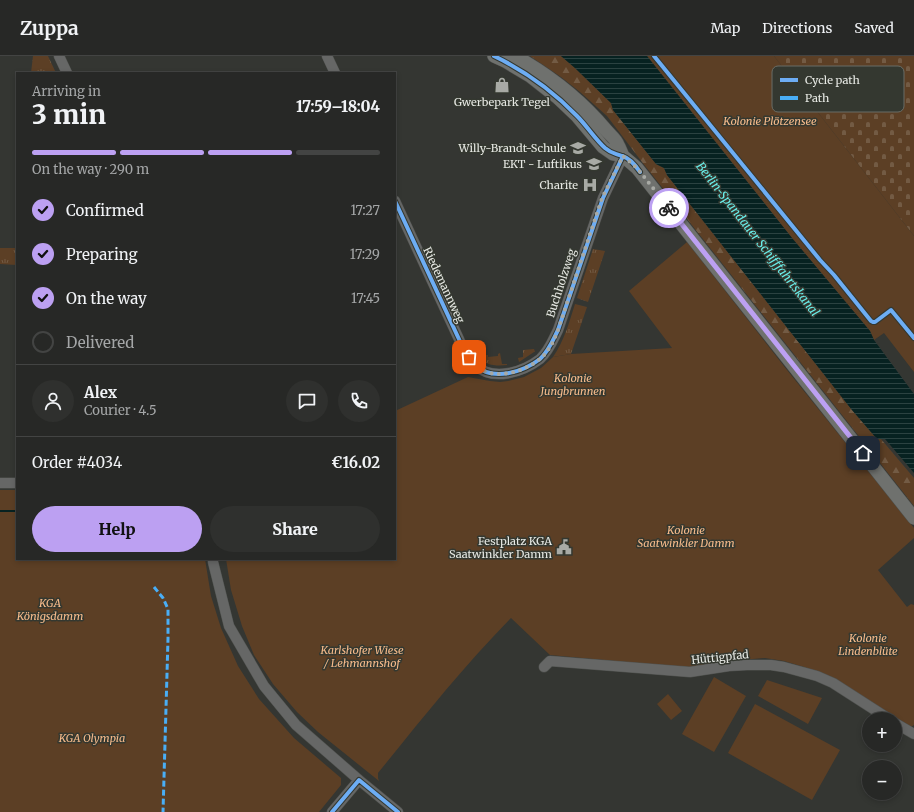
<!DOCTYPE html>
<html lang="en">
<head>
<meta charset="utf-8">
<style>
  body { margin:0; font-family:Merriweather,serif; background:#2f302e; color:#f1f3f6; height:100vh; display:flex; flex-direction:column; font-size:15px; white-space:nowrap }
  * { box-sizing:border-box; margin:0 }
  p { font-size:13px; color:#a4a6a7 }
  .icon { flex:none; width:22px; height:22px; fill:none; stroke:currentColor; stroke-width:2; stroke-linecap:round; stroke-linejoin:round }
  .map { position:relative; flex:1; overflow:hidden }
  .sheet { position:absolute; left:16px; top:16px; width:380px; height:488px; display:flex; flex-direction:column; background:#272826; border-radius:0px; box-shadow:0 2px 6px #0003,0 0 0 1px #434443 }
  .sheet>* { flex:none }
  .buttons { position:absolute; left:862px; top:656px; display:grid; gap:8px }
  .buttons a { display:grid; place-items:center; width:40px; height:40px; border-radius:50%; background:#272826; box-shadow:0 2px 6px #0003,0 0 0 1px #434443; font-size:20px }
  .pin { position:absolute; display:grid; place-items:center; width:34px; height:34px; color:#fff; margin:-17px; border-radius:8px; box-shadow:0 2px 6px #0006 }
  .courier { position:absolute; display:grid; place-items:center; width:40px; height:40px; margin:-20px; border:3px solid #bca0f2; border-radius:50%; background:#fff; color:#222; box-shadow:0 1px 5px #0007 }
  .overview em { font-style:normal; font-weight:800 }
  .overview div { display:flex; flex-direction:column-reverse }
  .overview { display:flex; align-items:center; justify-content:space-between; height:68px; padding:0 16px }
  h1 { font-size:26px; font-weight:800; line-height:30px }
  .bar { display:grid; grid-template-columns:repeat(4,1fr); gap:6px 4px; align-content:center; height:48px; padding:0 16px }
  .bar i { height:5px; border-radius:3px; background:#434443 }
  .bar .current { background:#bca0f2 }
  .bar p { grid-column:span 4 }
  .line { display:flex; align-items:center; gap:10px; padding:0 16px; border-top:1px solid #434443 }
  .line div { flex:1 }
  .round { display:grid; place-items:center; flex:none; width:42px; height:42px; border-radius:21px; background:#2f302e }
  ol { padding:0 16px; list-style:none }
  li { display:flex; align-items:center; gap:12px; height:44px }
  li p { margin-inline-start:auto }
  li .icon { padding:4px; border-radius:50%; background:#bca0f2; color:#111; stroke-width:4 }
  li:last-child { color:#a4a6a7 }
  li i { width:22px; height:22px; border:2px solid #434443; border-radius:50% }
  .primary-button { display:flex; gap:8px; margin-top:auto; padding:8px 16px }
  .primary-button a { flex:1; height:46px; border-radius:24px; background:#bca0f2; color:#111; font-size:16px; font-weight:800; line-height:46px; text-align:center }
  .primary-button a+a { background:#2f302e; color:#f1f3f6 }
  header { display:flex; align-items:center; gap:24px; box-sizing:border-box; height:56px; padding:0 20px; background:#272826; border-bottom:1px solid #434443 }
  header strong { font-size:19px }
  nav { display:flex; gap:22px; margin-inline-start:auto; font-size:14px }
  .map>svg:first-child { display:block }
  .grass { fill:url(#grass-tufts) }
  .forest { fill:url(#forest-firs) }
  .cemetery { fill:url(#cemetery-stones) }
  .green { fill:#5c3f25 }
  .water { fill:url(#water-rules) }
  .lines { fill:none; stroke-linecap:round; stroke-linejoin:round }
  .stream { stroke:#072221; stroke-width:2 }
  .minor-casing { stroke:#50524f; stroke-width:11 }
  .major-casing { stroke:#50524f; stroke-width:14 }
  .minor { stroke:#666766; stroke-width:10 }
  .major { stroke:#6f716e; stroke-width:13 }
  .quiet { stroke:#49aef6; stroke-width:3; stroke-dasharray:6 3; stroke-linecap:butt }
  .cycleway-casing { stroke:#343830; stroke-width:6 }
  .cycleway { stroke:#6dadf4; stroke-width:4 }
  .done { stroke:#a8aaa5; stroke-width:4; stroke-dasharray:0 7.2 }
  .route { stroke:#bca0f2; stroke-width:5 }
  .labels { text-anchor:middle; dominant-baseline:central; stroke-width:3; stroke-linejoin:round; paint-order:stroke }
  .poi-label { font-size:11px; fill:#e6e8e3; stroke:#343830; text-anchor:end }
  .park-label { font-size:11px; font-style:italic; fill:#f7bb8b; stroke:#343830 }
  .street-label { font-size:11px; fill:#e6e8e3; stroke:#343830 }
  .water-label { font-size:12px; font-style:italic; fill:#69efeb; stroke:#343830 }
  .key { fill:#343830; stroke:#696d66; stroke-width:1 }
  .key-label { font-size:11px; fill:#e6e8e3 }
</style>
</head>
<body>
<header>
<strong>Zuppa</strong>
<nav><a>Map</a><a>Directions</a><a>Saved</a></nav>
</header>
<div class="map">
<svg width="914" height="756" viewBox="0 0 914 756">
  <defs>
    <pattern id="grass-tufts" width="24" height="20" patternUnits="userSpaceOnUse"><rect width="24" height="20" fill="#5c3f25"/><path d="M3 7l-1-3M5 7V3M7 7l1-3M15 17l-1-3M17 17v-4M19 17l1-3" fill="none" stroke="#735b44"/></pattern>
    <pattern id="forest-firs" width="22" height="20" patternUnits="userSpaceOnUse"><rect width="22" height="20" fill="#5c3f25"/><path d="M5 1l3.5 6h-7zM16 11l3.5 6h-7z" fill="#735b44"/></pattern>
    <pattern id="cemetery-stones" width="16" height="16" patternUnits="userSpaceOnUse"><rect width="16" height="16" fill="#5c3f25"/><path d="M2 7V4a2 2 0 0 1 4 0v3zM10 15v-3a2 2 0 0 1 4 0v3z" fill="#735b44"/></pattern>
    <pattern id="water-rules" width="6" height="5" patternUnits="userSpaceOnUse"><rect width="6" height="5" fill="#072221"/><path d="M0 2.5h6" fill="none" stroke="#2b4241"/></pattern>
  </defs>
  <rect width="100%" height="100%" fill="#343632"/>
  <path class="grass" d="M33,0H48L56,17H31Z
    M0,192H17V209L0,208Z
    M593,193L605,195L588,246L577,242Z
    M575,248L587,251L571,298L553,301C564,285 569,267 575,248Z
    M534,293L535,296H534L519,306L518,302L523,301V294Z
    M500,297L502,308H507V309C497,310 487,310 479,302L480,299H488V301L498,300V298Z"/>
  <path class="forest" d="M530,0H561L575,12L611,47L613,54L656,108L664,112L667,119L852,354L877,383H881L914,422V450L642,106L607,60L580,36L561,21Z"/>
  <path class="cemetery" d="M774,0H914V180Z"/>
  <path class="green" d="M647,0H774L914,180V316L884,277L874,284L870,275L792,182Z
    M687,186L787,314L914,472V482L878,514L907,551L911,548L914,549V669L911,671L837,624L804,611L784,605L765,602L729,605L690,612L550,599L511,562C463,611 421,664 378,717V722L379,725L318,676L297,656L273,628L254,599L242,570L231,534L226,503H395V355L468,321L490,325L500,326L508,325L524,321L541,312L553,301L571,298L672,292L629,235Z
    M0,434H17V503H205L211,540L221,572L238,610L259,643L294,682L341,722V729L319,756H0Z
    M714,621L746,640L714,696L682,678Z
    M767,624L822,642L808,668L758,640Z
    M668,638L682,655L671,664L657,648Z
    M755,648L840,694L812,744L728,697Z"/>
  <path class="water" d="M561,0H647L792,182L870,275L874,284L914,338V417L885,383H877L852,354L667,119L664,112L656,108L613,54L611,47L575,12Z"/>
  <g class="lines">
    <path class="stream" d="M0,455H17"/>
    <g class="minor-casing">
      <path id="minor" d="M59,0L67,17
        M327,0L335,17
        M395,145L464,294C467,298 471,305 475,309C493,326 523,316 540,303C549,295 553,284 558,274L603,142L623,100
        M0,427H17
        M213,503V506L229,570L264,630L296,669L359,724L398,756
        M544,611L550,605L690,616L729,610L747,609H771L784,611L817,620L833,627L889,663
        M895,667L914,678
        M332,756L359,724"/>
    </g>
    <g class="major-casing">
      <path id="major" d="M494,0L505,5L530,20L558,42L577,60L603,91L613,98L623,100L637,112L914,462
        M515,0C549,19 581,44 606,74C610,79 616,83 618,89C620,92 621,96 623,100"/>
    </g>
    <use href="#minor" class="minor"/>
    <use href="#major" class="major"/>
    <path class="quiet" d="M154,531L163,542L168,553V583L163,756"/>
    <g class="cycleway-casing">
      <path id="cycleway" d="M494,0C525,15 553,35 577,60C587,70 595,83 605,92C612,98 614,97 622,100C629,102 636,110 640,116
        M654,0L820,204L834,219L871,265L873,266H875L891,254L914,282
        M395,145L464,294C467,298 471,305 475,309C493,326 523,316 540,303C549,295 553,284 558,274L603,142L623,100
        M332,756L359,724L398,756"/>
    </g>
    <use href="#cycleway" class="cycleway"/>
  </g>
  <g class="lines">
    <path class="done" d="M469,301C471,304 473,307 475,309C493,326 524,316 540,303C549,295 554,285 558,274L602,142L623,100L637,112L669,152"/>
    <path class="route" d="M669,152L863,397"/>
  </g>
  <defs>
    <g id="shop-bare" transform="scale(1.2)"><path d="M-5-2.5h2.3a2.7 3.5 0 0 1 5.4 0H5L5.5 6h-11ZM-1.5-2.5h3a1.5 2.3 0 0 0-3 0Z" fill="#a8aaa5" stroke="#343830" stroke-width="2.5" paint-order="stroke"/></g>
    <g id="school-bare" transform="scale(1.2)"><path d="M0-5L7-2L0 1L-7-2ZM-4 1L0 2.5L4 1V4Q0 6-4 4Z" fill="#a8aaa5" stroke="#343830" stroke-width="2.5" paint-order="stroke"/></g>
    <g id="hospital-bare" transform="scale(1.2)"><path d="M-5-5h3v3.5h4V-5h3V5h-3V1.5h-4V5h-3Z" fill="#a8aaa5" stroke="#343830" stroke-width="2.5" paint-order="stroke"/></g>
    <g id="civic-bare" transform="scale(1.2)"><path d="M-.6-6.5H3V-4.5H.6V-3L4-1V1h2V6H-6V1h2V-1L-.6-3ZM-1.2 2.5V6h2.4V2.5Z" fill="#a8aaa5" stroke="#343830" stroke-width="2.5" paint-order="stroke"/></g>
  </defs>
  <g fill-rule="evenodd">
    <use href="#shop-bare" x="502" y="29"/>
    <use href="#school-bare" x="578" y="92"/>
    <use href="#school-bare" x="594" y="108"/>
    <use href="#hospital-bare" x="590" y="129"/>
    <use href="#civic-bare" x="564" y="491"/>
  </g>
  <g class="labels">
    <g class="poi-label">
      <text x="502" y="46" text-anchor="middle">Gwerbepark Tegel</text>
      <text x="566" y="92">Willy-Brandt-Schule</text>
      <text x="582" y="108">EKT - Luftikus</text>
      <text x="578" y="129">Charite</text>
      <text x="552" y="485">Festplatz KGA<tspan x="552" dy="13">Saatwinkler Damm</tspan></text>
    </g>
    <g class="park-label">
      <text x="770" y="65">Kolonie Plötzensee</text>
      <text x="573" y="322">Kolonie<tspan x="573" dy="13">Jungbrunnen</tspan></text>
      <text x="686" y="474">Kolonie<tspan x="686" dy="13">Saatwinkler Damm</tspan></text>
      <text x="50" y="547">KGA<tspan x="50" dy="13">Königsdamm</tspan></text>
      <text x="868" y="582">Kolonie<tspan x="868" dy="13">Lindenblüte</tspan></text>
      <text x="362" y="594">Karlshofer Wiese<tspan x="362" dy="13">/ Lehmannshof</tspan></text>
      <text x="92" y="682">KGA Olympia</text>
    </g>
    <g class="street-label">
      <text transform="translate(561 227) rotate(-72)">Buchholzweg</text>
      <text transform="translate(444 229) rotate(65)">Riedemannweg</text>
      <text transform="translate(720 601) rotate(-6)">Hüttigpfad</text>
    </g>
    <g class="water-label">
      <text transform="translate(758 183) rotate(52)">Berlin-Spandauer Schifffahrtskanal</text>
    </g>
  </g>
  <rect x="772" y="10" width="132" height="46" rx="6" class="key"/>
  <rect x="780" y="22" width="18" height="4" fill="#6dadf4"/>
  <rect x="780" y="40" width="18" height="4" fill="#49aef6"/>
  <g class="key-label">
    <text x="805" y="28">Cycle path</text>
    <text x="805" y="46">Path</text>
  </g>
</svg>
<div class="buttons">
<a>+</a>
<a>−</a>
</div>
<div class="pin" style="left:469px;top:301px;background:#ea580c"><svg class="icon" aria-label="bag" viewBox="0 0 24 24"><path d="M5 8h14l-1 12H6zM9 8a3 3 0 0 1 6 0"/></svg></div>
<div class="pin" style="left:863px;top:397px;background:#1f2937"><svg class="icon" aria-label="home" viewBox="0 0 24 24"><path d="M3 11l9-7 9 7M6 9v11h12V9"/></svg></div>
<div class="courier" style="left:669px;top:152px"><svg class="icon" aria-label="bike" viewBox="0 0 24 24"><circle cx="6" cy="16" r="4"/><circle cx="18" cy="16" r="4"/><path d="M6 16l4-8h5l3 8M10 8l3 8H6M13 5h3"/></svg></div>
<section class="sheet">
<div class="overview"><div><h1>3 min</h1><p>Arriving in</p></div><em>17:59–18:04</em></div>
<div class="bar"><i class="current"></i><i class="current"></i><i class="current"></i><i></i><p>On the way · 290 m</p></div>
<ol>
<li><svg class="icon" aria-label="check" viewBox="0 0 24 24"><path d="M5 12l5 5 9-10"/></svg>Confirmed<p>17:27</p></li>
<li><svg class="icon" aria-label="check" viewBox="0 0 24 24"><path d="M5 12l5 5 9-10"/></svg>Preparing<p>17:29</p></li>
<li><svg class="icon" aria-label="check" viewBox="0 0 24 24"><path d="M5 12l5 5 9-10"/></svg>On the way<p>17:45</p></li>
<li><i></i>Delivered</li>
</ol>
<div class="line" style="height:72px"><a class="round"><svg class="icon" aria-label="person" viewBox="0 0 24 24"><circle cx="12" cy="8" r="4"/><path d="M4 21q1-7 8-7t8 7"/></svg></a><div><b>Alex</b><p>Courier · 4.5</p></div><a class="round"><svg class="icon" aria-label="chat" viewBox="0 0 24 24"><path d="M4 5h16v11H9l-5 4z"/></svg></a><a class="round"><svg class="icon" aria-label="phone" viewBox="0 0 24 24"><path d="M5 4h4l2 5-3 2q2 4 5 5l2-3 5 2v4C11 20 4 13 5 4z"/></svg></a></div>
<div class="line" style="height:52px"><div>Order #4034</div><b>€16.02</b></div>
<div class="primary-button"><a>Help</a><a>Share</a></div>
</section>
</div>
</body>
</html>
